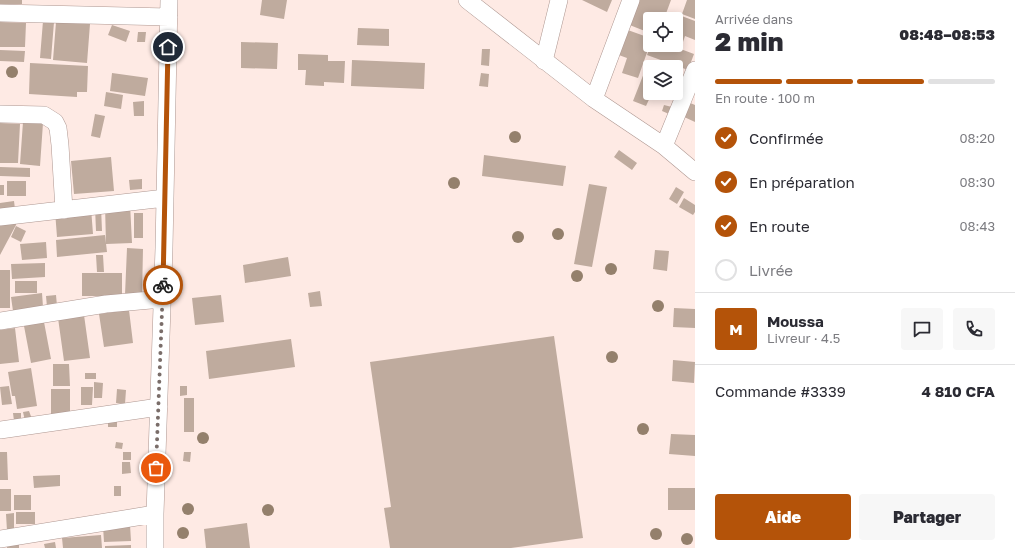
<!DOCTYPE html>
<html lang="fr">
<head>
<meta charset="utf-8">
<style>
  body { margin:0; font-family:"Golos Text",sans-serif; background:#f7f7f7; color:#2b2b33; height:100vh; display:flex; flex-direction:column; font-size:15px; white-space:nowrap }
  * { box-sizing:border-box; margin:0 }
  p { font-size:13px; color:#7c7c81 }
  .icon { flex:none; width:22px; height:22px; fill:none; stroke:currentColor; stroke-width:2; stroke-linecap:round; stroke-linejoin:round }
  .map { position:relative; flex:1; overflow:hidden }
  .side { display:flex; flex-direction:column; background:#fff; width:320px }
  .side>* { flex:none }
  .buttons { position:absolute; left:643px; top:12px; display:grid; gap:8px }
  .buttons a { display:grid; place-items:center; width:40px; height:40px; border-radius:4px; background:#fff; box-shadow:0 2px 10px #0003; font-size:20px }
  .pin { position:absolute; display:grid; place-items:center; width:34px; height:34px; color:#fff; margin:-17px; border:2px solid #fff; border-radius:50%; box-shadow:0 1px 4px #0007 }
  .courier { position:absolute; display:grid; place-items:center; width:40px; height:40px; margin:-20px; border:3px solid #b45309; border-radius:50%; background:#fff; color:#222; box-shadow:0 1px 5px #0007 }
  .head em { font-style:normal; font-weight:800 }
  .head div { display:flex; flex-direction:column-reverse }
  .head { display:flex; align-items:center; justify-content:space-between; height:68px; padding:0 20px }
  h1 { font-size:26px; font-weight:800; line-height:30px }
  .bar { display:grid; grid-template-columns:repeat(4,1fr); gap:6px 4px; align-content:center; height:48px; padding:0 20px }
  .bar i { height:5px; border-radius:3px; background:#e1e1e2 }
  .bar .selected { background:#b45309 }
  .bar p { grid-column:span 4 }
  .line { display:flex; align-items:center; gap:10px; padding:0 20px; border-top:1px solid #e1e1e2 }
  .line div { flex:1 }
  .round { display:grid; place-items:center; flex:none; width:42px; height:42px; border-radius:4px; background:#f7f7f7 }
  ol { padding:0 20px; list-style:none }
  li { display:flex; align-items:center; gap:12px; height:44px }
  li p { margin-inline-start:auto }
  li .icon { padding:4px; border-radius:50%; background:#b45309; color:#fff; stroke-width:4 }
  li:last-child { color:#7c7c81 }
  li i { width:22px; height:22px; border:2px solid #e1e1e2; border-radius:50% }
  .primary-button { display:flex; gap:8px; margin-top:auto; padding:8px 20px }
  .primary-button a { flex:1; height:46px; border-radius:4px; background:#b45309; color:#fff; font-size:16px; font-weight:800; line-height:46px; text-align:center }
  .primary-button a+a { background:#f7f7f7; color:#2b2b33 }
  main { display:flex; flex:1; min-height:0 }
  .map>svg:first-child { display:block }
  .building { fill:#bfab9e }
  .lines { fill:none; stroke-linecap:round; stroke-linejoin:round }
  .minor-casing { stroke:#ae9791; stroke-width:18 }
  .minor { stroke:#fff; stroke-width:17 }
  .tree { fill:#94806c }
  .done { stroke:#7a6d69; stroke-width:4; stroke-dasharray:0 7.2 }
  .route { stroke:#b45309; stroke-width:5 }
</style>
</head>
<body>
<main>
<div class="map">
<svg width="695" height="548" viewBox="0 0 695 548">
  <rect width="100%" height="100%" fill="#feeae4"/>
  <path class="building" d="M0,0H22V4L0,5Z
    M262,0H287L284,19L260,15Z
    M582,0H612L607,12Z
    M636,0H671L664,19H650V33L627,24Z
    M687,0H695V19L682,14Z
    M671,12L695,21V40L685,36L682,45L676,43V19H668Z
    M43,21L54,22L51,59L40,58Z
    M0,22L26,23L25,47H0Z
    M56,22L90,24L87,63L53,60Z
    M112,25L130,31L126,42L108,35Z
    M358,28L389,29V46L357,45Z
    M625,29L650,38V44L638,78L622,73L627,58L616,54Z
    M138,32H146L145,42H137Z
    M241,42L278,43L277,69L241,68Z
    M651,45H670L694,54L688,70L647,55Z
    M482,49H490L489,66L481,65Z
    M0,50L25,51L24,62L0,61Z
    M298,54L328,55V61H345L344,83L324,82V86L305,85L306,70H298Z
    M352,60L425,63L424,89L351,86Z
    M30,63L88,66L87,92H77V97L29,94Z
    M112,73L148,78L145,96L110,91Z
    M481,73L489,74L488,87L479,86Z
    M644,73L650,75V93H652L646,106L633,101Z
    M676,74L681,76L678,86H676Z
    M106,92L123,95L121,109L104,106Z
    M144,101V116H134L133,102Z
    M688,102L695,105V122L682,116Z
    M664,105L672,107L669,114L662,111Z
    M95,114L105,116L100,138L91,136Z
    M23,122L43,123L40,166L20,164Z
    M0,123L20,124L18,163H0Z
    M619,150L637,163L632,170L614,157Z
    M484,155L566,166L563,186L482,176Z
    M111,157L114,191L74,194L71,161Z
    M0,167L30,168V177L0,176Z
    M142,179V189L130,190L129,180Z
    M7,181H26V196H7Z
    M589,184L607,187L592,267L574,264Z
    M0,185H4V195H0Z
    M676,187L684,192L677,204L669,199Z
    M684,198L695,205V212L693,215L679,207Z
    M14,201L15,209L0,211V203Z
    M130,204L132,243L106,244L105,205Z
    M95,207H101L102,231H96Z
    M91,208L93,234L57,237L55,211Z
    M134,213H143V238H134Z
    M17,217L16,225L0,255V220Z
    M16,226L26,231L21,242L11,237Z
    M105,235L107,252L57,257L56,240Z
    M46,242L47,258L22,260L20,244Z
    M127,248L143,249L142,296L125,295Z
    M655,250L669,251L667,271L653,269Z
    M96,255H103L104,272H97Z
    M288,257L291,276L245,283L243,265Z
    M45,263V277L12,279L11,264Z
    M0,270H10V308H0Z
    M82,273H122V296H82Z
    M15,281H37V293H15Z
    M320,291L322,306L310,307L308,293Z
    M42,293L43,307L13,311L11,297Z
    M56,295L57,306L47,307L46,296Z
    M221,295L224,322L195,325L192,298Z
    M674,308L695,309V328L673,327Z
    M129,310L133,343L104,347L99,314Z
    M84,315L90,358L64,361L58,318Z
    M44,322L51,359L31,363L24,326Z
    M15,328L19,362L0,364V330Z
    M554,336L583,538L511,548H390L384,508L391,507L370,362Z
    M291,339L295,367L209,379L206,351Z
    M673,360L695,362L694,383L672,381Z
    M53,364H69L70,386H53Z
    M31,368L37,406L17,409L15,396H12L8,372Z
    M85,373H96V379H85Z
    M94,382L103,383L102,398H94Z
    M9,386L12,404L2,405L0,387Z
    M180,386H187V395L180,396Z
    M81,387H93L92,405H81Z
    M51,389H70V413L51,416Z
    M117,389L126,390L125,404L116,403Z
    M184,398H194V432H184Z
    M29,411L32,419L25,421L23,412Z
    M13,413H21V421H14Z
    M108,418H117V427H108Z
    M671,434L695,435V456L669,454Z
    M116,442L123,443L122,449L115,448Z
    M0,452H7L8,480H0Z
    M123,452H131V460H123Z
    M184,452H191L190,462L183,461Z
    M122,462H130L131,473L122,474Z
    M60,475V486L34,488L33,476Z
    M114,486H121V496H114Z
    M668,488H695V510H668Z
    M0,489H11V511H0Z
    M14,495H31V510H14Z
    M16,512H35V524H16Z
    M14,513V531H7L6,514Z
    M247,523L250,548H206L204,529Z
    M130,525L131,541L104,542L103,526Z
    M101,535L102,548H63L62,538Z
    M19,542V548H7V543Z
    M55,542L56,548H45L44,544Z
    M131,545V548H105V546Z"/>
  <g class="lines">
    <g class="minor-casing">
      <path id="minor" d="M467,0L594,99L664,146L695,172
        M0,13L169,17
        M544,61L559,0
        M594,99L631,0
        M0,114L44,115L55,122L58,128L60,145L64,210
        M664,146L695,70
        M0,217L165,198
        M0,321L106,304L162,299
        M0,430L159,407
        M0,539L155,514
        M155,548V514L164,248L169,0"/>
    </g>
    <use href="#minor" class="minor"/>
  </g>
  <g class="tree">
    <circle cx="12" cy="72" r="6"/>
    <circle cx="515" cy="137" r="6"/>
    <circle cx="454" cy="183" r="6"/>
    <circle cx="558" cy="234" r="6"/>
    <circle cx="518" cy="237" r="6"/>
    <circle cx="611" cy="269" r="6"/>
    <circle cx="577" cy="276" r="6"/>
    <circle cx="658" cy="306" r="6"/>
    <circle cx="612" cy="357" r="6"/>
    <circle cx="643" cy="429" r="6"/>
    <circle cx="203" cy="438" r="6"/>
    <circle cx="188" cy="509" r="6"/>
    <circle cx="268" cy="510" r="6"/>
    <circle cx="183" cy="533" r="6"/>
    <circle cx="656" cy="534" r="6"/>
    <circle cx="687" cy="539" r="6"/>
  </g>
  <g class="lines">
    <path class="done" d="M156,468L163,285"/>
    <path class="route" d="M163,285L168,47"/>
  </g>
</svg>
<div class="buttons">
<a><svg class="icon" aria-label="locate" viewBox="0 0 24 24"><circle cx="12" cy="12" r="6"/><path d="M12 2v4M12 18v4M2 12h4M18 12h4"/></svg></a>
<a><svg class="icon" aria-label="layers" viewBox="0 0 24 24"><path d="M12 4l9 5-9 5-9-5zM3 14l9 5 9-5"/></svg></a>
</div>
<div class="pin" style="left:156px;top:468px;background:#ea580c"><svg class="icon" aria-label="bag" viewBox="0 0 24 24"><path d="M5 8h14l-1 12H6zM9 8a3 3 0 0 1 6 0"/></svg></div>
<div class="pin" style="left:168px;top:47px;background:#1f2937"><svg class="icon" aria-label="home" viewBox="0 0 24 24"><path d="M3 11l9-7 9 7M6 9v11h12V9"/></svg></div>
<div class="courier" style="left:163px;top:285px"><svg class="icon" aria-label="bike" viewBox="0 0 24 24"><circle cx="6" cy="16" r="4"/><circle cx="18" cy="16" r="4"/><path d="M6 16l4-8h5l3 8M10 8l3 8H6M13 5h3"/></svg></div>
</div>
<section class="side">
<div class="head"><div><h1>2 min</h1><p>Arrivée dans</p></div><em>08:48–08:53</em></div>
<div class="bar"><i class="selected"></i><i class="selected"></i><i class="selected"></i><i></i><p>En route · 100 m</p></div>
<ol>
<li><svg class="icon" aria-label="check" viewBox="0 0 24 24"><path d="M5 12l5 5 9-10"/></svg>Confirmée<p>08:20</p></li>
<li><svg class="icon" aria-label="check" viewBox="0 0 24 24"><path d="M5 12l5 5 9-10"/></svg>En préparation<p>08:30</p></li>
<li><svg class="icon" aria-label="check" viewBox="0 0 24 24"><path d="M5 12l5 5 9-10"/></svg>En route<p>08:43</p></li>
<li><i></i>Livrée</li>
</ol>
<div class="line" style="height:72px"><b class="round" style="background:#b45309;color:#fff">M</b><div><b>Moussa</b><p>Livreur · 4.5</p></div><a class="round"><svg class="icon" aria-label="chat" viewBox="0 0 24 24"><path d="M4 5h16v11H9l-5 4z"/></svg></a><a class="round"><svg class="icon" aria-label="phone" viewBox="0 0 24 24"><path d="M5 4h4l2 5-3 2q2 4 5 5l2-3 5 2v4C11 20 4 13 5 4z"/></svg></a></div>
<div class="line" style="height:52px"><div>Commande #3339</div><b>4 810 CFA</b></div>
<div class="primary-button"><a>Aide</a><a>Partager</a></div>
</section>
</main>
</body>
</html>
